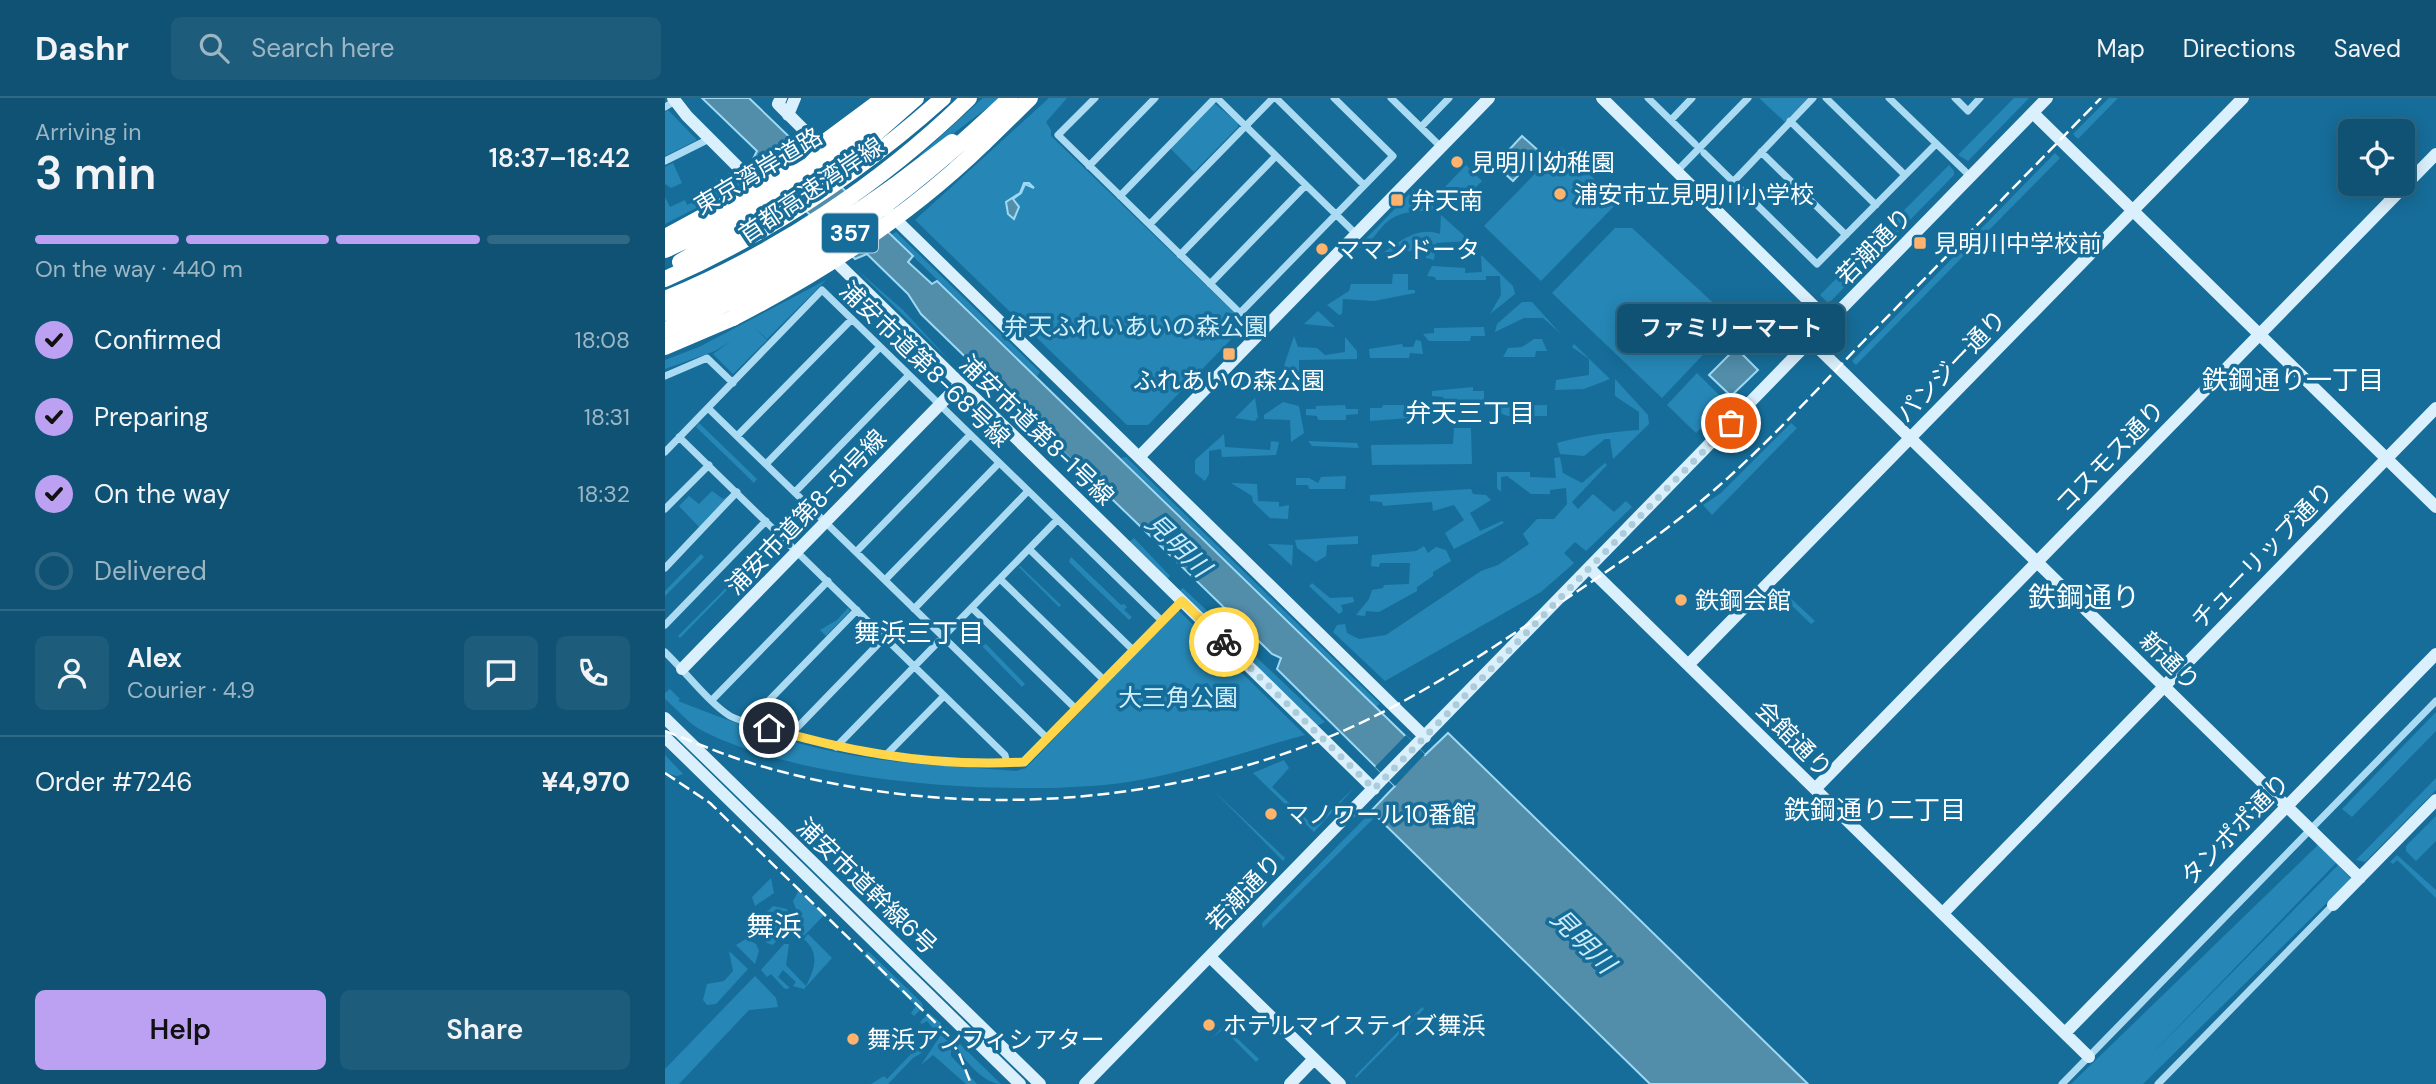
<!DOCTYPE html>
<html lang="en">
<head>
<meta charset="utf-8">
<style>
  body { margin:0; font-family:"DM Sans","Noto Sans JP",sans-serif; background:#1e5c7b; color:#f1f3f6; height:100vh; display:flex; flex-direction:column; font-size:26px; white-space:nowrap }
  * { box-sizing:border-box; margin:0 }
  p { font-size:23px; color:#9cb6c4 }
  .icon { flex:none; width:38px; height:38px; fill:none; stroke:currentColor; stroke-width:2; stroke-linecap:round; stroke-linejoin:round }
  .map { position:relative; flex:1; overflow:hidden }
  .panel { display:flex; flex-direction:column; background:#105273; width:665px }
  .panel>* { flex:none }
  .tools { position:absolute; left:1673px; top:21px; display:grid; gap:14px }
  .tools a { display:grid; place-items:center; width:77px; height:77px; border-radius:10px; background:#105273; box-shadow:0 4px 18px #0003,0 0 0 2px #306985; font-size:35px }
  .pin { position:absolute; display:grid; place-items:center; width:60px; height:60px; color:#fff; margin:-30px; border:4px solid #fff; border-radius:50%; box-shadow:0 2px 7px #0007 }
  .courier { position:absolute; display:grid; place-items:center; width:70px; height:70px; margin:-35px; border:5px solid #ffd54a; border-radius:50%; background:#fff; color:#222; box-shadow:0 2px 9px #0007 }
  .bubble { position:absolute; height:49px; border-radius:10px; background:#105273; box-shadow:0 4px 18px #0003,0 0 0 2px #306985; font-size:23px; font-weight:600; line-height:49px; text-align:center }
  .headline em { font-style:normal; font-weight:600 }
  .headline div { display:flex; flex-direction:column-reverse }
  .headline { display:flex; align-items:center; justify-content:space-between; height:119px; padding:0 35px }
  h1 { font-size:46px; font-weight:600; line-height:52px }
  .bar { display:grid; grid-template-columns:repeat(4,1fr); gap:10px 7px; align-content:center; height:84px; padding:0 35px }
  .bar i { height:9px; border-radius:5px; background:#306985 }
  .bar .current { background:#bca0f2 }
  .bar p { grid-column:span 4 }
  .line { display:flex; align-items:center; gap:18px; padding:0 35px; border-top:2px solid #306985 }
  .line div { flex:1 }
  .round { display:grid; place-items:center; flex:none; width:74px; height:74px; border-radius:10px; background:#1e5c7b }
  ol { padding:0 35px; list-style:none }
  li { display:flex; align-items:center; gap:21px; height:77px }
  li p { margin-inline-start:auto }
  li .icon { padding:7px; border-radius:50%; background:#bca0f2; color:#111; stroke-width:4 }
  li:last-child { color:#9cb6c4 }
  li i { width:38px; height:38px; border:4px solid #306985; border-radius:50% }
  .cta { display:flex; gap:14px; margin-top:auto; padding:14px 35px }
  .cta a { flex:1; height:80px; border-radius:10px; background:#bca0f2; color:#111; font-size:28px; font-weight:600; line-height:80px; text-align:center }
  .cta a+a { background:#1e5c7b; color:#f1f3f6 }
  header { display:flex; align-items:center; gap:42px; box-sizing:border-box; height:98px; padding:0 35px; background:#105273; border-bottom:2px solid #306985 }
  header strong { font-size:33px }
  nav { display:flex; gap:38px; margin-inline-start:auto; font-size:24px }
  .search { width:490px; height:63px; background:#1e5c7b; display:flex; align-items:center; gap:18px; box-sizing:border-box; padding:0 24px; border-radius:10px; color:#9cb6c4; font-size:26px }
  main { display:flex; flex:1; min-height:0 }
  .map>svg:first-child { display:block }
  .green { fill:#2687b6 }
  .water { fill:#528daa; stroke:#9dd9f4; stroke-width:2 }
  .pier { fill:#166d99 }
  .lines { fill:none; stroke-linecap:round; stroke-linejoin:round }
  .street { stroke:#abdbf2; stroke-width:7 }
  .secondary { stroke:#daf0fc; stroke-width:12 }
  .highway { stroke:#fff; stroke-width:16 }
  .rail { stroke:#fff; stroke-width:2.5; stroke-dasharray:12 5; stroke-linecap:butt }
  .highway-bridge { stroke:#fff; stroke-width:16 }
  .done { stroke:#adccdb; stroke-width:7; stroke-dasharray:0 12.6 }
  .route { stroke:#ffd54a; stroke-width:9 }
  .poi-dot { fill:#ffb36c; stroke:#166d99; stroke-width:2.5 }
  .labels { text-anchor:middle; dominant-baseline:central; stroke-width:7; stroke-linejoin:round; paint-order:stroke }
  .shield { fill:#166d99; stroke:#b9d3e0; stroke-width:2 }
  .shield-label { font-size:23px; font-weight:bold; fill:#fff }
  .poi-label { font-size:24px; fill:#fff; stroke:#166d99; text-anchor:start }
  .street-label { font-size:24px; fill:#fff; stroke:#166d99 }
  .park-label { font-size:24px; fill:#d2effc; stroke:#166d99 }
  .neighbourhood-label { font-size:26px; fill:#fff; stroke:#166d99 }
  .water-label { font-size:26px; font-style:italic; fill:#c9ebfa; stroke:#166d99 }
  .quarter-label { font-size:28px; fill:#fff; stroke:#166d99 }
</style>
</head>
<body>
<header>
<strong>Dashr</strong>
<div class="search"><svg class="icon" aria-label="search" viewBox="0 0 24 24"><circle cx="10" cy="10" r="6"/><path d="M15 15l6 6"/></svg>Search here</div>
<nav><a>Map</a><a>Directions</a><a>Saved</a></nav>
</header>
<main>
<section class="panel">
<div class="headline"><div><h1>3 min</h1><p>Arriving in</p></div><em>18:37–18:42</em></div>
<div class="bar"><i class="current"></i><i class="current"></i><i class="current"></i><i></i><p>On the way · 440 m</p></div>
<ol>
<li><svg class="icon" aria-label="check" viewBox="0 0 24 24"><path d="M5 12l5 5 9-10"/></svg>Confirmed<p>18:08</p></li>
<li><svg class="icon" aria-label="check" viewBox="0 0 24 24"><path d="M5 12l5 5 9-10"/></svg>Preparing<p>18:31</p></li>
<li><svg class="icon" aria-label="check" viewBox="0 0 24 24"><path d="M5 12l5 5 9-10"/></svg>On the way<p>18:32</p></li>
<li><i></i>Delivered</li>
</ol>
<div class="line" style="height:126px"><a class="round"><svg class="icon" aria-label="person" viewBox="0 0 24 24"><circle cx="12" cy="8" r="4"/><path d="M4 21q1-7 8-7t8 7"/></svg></a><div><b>Alex</b><p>Courier · 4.9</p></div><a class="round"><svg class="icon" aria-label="chat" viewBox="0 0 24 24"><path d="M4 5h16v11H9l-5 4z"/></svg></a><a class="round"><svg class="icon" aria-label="phone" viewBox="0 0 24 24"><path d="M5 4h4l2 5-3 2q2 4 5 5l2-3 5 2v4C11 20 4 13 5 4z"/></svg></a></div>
<div class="line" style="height:91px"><div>Order #7246</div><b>¥4,970</b></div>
<div class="cta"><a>Help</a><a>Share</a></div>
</section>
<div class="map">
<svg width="1771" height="986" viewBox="0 0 1771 986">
  <rect width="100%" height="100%" fill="#166d99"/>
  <path class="green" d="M318,0H335L255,61L254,58Z
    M384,0H402L381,24L386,32V38L581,226L483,327H462L250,122Z
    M1094,0H1143L1120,24Z
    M1349,0H1364L1303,63L1293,57Z
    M1444,0H1453L1413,41L1408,36Z
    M549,5L573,25V29L529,74L505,50Z
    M3,12L32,42L0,58V14Z
    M896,49L953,104L876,183L819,128Z
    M1390,55L1395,60L1191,267L1187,263Z
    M8,65L17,85L6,90L0,86V69Z
    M801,67L817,83L794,106L778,91Z
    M1284,67L1289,73V77L1166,203L1162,204L1155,197Z
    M63,74L76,87L0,126V99L5,109L20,102L22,107L55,90L50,79L56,85L65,80Z
    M748,92L771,111C755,115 742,111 726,121C713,129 707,148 691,151Z
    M776,117L805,143L771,145L769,162L761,160V149H748L746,153L719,154C737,142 753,128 775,136Z
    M950,130H967L1069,224L997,300L887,195Z
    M231,134L375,274L372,278L226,137Z
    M816,157L848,188L850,196L825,216L836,197L835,178H821V182H771L770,179L762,178L767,168L800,170V175L817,174Z
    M190,170L238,212L285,263Z
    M728,176H743V192H750V195L709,203L678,201L677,216L674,217L662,207L684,193L686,186H727Z
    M161,182L102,241L89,229L102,242L68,276L48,256L66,243L50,253L0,271V262L34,249Z
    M857,204H867L895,235L878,220H859L830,234L832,226Z
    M653,213L670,229L639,226Z
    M819,229L820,238H806L805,243H764L758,236L769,235V230Z
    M629,238L633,249L652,250L660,257L680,254V239L692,253V261L634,262V278L616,277Z
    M869,241H877L882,253H871L870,259H838L843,250L857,249Z
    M751,242L756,243L758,256L745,255L744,260H705L704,251L737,246L738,249H748Z
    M909,246L945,281L919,291L890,292L891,282L924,277V261L907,249Z
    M1032,275L1061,304L1031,335L1002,307Z
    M950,281L983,317L984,326L948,361L945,341H940L919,358L895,356L892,345C920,337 946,334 974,332V314L950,298Z
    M808,289V293H819V302H779L778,299L767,298V293Z
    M590,300L593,319L590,323L570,320Z
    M618,304L634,308L639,335L626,344L625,322L599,321V317Z
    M680,307L681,311H693V316L681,317V322H653L652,318L641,317V311H651V308Z
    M718,307H758L757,319L705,323V310H717Z
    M882,307V318H843L831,314V308Z
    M34,325L92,381L89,385L83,379L31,329Z
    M1126,325L1132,330L1047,417L1038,407L1056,395Z
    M789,330H806L807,366L707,367L706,347L788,346Z
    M559,336L560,349L605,352L606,343L614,344L611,357L557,359L556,351L544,353V376L540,383L530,375V362Z
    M643,343L692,345L694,350L647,348Z
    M461,359L715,606L710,609L456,360Z
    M895,359L898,375L917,385L940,365L942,367L907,404L913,411L928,396L949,414L961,403L967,409L921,453L910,444L899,455L909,465L876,494L720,583L668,534L672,527L680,526L682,535L694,541L721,537L816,473L833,467L864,446L858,436L872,421H889L902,406L901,390L885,392V396H866L842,378L836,379V394L832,390V374H865V379L891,380L889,360Z
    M681,378L680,391H644L643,387H631V380H644L653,385L656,379Z
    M566,385L592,386L593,403L614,404V409L624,407L623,421L605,420L588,404L587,398Z
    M806,391L808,396L821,397L826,402L805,415L815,433L837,423L839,425L789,451L780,435L799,422L789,407L768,413L767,404L718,408L717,404L705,403V397Z
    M47,393L58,401L65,397L34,429L14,408L24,398L34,406Z
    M693,438V446L662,447L661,458L651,464L632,450L630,442Z
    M469,440L505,478L502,481L464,444Z
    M603,446L628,447L627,468Z
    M759,448L763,455L771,449L781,452L786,463L768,474V478L752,489V493L714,514L701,513L700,518L691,517L704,501L707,492L718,490L719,487L744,486L745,465H715L714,469L706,468L707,457L751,453Z
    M99,452L100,453L15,540L13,538Z
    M36,456L39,459L0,498V493Z
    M406,459L456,507L459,506L462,509L459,512L467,519L464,522L404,464Z
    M355,468L396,507L394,509L354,469Z
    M647,485L665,500L688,499L689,504L676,507L678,513L674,516L644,488Z
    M518,490L660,624L652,628L514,493Z
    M1120,495L1150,523L1146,526L1117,498Z
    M180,505L185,513L161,538L155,532L172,522L183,510Z
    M513,512L640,637C575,654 507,681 439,687C328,697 136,684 36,632C23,625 11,610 0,601V595L5,591L15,601L13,603C64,623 117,643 171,654C230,667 291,668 351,673L361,670Z
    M321,546L360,586L357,589L317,548Z
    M1771,614V633L1687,719L1677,711Z
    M0,657L18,676L12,678L0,675Z
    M619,662L624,670L607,689L649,728L690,689L649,734L588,675Z
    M1771,680V692L1700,764L1691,762Z
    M549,693L620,760L618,763Z
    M704,716L709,720L598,830L597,825Z
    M1771,718V743L1751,763L1741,753V748Z
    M1653,747L1672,764L1481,962L1673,767L1686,781L1478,986H1406Z
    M1732,757L1771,792V800L1732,762L1728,766L1725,764Z
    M106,780L109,795L90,808L87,799Z
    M134,792L159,817L138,839L133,832L135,822L128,803Z
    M108,808L122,811L126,824L108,847L102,845L87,828Z
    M143,836L167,860L139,891L128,888L131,884L118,872L113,879L125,890L120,891L106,876L102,879L96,872L119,846H124L121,867L141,888C150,870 155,856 139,841Z
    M81,841L91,846L94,853L90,866L71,847Z
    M64,853L83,871L51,906L42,907L38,902L42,886L59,883L68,873Z
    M203,853L257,905L258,909L249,918L246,915L251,908L199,858Z
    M90,878L111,900L113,909L84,912L14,986H0V971Z
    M757,909L759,911L691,980L690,978Z
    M264,915L276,925L260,953L248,960L223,986H206L219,978L222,981L269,932L262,923L257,926L255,924Z
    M559,928L594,961L591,964L558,931L546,941Z
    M281,929L290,940L286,948V958L312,986H301L268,957L256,967Z
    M295,946L336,986C320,986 299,963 292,949Z"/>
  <path class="water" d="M37,0H84L248,158L243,164L267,186L272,183L760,657L783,635L1143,986H985L706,713L730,688L612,571L616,560L607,556L256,216L243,196L202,156L190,161L88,61L92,53Z
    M857,38L875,54L848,83L830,67Z
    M359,85H364L369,90L360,86L356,95L348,101L354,109L349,121L343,116L341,104L355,95Z
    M1071,250L1093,272L1066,298L1044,277Z"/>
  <path class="pier" d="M741,637L760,656L730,688L710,669Z"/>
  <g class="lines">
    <path class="street" d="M430,0L393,37L575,215L728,58L669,0
      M552,0L691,136
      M611,0L699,87
      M726,0L776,49
      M983,0L1030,46
      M1161,0L1240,77
      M1224,0L1306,79
      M1290,0L1303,13L1315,0
      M0,9L10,3
      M1006,22L1027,0
      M1125,23L1211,107
      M756,29L784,0
      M1096,54L1181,137
      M1039,55L1152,166L1271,46
      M0,63L44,41
      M424,68L490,0
      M1012,73L1083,0
      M1068,84L1148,0
      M455,98L550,0
      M485,126L608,0
      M515,157L611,58
      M545,186L641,87
      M0,278L42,260L68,285
      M43,310L382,640
      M72,338L187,221
      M14,339L340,657L342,665
      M0,354L157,192L497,523
      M101,366L215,249
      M130,394L244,277
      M0,411L44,367
      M364,451L468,552
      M191,454L305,337
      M0,470L72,394
      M335,481L439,582
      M220,482L334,365
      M307,510L411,611
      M249,511L363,393
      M0,527L101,423
      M0,554C19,572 43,604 65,618C76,624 93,627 106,631C187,655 274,669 359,664L517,503
      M48,601L163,483
      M83,624L192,512
      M125,637L220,539
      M171,649L392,422
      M222,656L279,598
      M1397,986L1771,603
      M1493,986L1668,807"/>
    <path class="secondary" d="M8,0L22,18L98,94
      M116,0L113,6L160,53
      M937,0L1165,224
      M1368,15L1771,409
      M123,17L130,0
      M224,115L760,639
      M164,157L709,691
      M1146,243L1695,780
      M474,359L824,0
      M924,470L1424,959
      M1024,566L1578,0
      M17,571L295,286
      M0,620L375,986
      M0,639L355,986
      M1150,691L1771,56
      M1668,807L1771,702
      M1278,815L1771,310
      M545,859L675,986
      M1400,935L1771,556
      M420,986L1382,0
      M625,986L649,961"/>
    <path class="highway" d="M319,45L365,0
      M192,52L251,0
      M229,88L287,44
      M0,249L68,220"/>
    <path class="rail" d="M0,633C32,645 63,659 96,668C285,723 497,711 678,633C751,601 817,557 883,513C935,478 987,444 1035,404C1092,357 1142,302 1193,249C1274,166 1355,83 1436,0
      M0,675L45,705L279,933L294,955L306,986"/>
    <path class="highway-bridge" d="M0,139L118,75L219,0
      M0,152C86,113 168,63 238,0
      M15,164L124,101L192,52
      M0,181C103,136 194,75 278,0
      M0,201C112,155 217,85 304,0
      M0,215C84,185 156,140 229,88
      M68,220C159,173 245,117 319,45
      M0,232C133,182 243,97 345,0"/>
  </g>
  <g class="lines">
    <path class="done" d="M559,544L709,691L1066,325"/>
    <path class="route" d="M104,630C186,655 273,669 359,664L517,503L559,544"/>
  </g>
  <g class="poi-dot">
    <circle cx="792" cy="64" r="7"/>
    <circle cx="895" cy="96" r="7"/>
    <rect x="725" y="95" width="14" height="14" rx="3.5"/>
    <rect x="1248" y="138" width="14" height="14" rx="3.5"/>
    <circle cx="657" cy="151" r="7"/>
    <rect x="557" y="249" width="14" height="14" rx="3.5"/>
    <circle cx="1016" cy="502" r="7"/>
    <circle cx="606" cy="716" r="7"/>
    <circle cx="544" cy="927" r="7"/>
    <circle cx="188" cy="941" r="7"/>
  </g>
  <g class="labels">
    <rect class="shield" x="157" y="115.5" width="56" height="39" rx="5"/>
    <g class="shield-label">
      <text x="185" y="135">357</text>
    </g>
    <g class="poi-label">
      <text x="806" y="64">見明川幼稚園</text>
      <text x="909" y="96">浦安市立見明川小学校</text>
      <text x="746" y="102">弁天南</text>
      <text x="1269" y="145">見明川中学校前</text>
      <text x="671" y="151">ママンドータ</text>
      <text x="564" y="282" text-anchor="middle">ふれあいの森公園</text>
      <text x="1030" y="502">鉄鋼会館</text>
      <text x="620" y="716">マノワール10番館</text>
      <text x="558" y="927">ホテルマイステイズ舞浜</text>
      <text x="202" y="941">舞浜アンフィシアター</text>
    </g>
    <g class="street-label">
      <text transform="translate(93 73) rotate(-31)">東京湾岸道路</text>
      <text transform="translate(146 92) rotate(-34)">首都高速湾岸線</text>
      <text transform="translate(1209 148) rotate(-46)">若潮通り</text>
      <text transform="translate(260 266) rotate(44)">浦安市道第8-68号線</text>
      <text transform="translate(1286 268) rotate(-46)">パンジー通り</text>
      <text transform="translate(372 332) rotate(44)">浦安市道第8-1号線</text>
      <text transform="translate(1445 358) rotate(-46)">コスモス通り</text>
      <text transform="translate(141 414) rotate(-46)">浦安市道第8-51号線</text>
      <text transform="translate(1597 457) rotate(-46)">チューリップ通り</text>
      <text transform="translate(1505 563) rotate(44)">新通り</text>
      <text transform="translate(1129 641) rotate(45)">会館通り</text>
      <text transform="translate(1570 731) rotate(-46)">タンポポ通り</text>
      <text transform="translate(202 788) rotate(44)">浦安市道幹線6号</text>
      <text transform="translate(579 794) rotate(-46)">若潮通り</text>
    </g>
    <g class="park-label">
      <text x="471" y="228">弁天ふれいあいの森公園</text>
      <text x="513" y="599">大三角公園</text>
    </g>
    <g class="neighbourhood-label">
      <text x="1628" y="282">鉄鋼通り一丁目</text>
      <text x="805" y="315">弁天三丁目</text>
      <text x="254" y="535">舞浜三丁目</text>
      <text x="1210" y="712">鉄鋼通り二丁目</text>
    </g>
    <g class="water-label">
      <text transform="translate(513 447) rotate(44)">見明川</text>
      <text transform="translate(918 843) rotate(45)">見明川</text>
    </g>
    <g class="quarter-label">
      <text x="1419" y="499">鉄鋼通り</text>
      <text x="109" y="828">舞浜</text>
    </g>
  </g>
</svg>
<div class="tools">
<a><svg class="icon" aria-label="locate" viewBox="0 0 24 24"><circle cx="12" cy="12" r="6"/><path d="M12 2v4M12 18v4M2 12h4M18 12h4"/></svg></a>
</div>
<div class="pin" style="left:1066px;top:325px;background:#ea580c"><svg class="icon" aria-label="bag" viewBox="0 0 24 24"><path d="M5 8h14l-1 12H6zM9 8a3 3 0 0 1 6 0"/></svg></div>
<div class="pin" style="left:104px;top:630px;background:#1f2937"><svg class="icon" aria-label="home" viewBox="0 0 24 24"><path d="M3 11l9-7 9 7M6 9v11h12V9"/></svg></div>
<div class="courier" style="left:559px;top:544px"><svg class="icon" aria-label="bike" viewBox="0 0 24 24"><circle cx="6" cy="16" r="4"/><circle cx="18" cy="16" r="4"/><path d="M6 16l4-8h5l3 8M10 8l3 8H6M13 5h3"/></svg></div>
<div class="bubble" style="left:952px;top:206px;width:228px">ファミリーマート</div>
</div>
</main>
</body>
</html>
